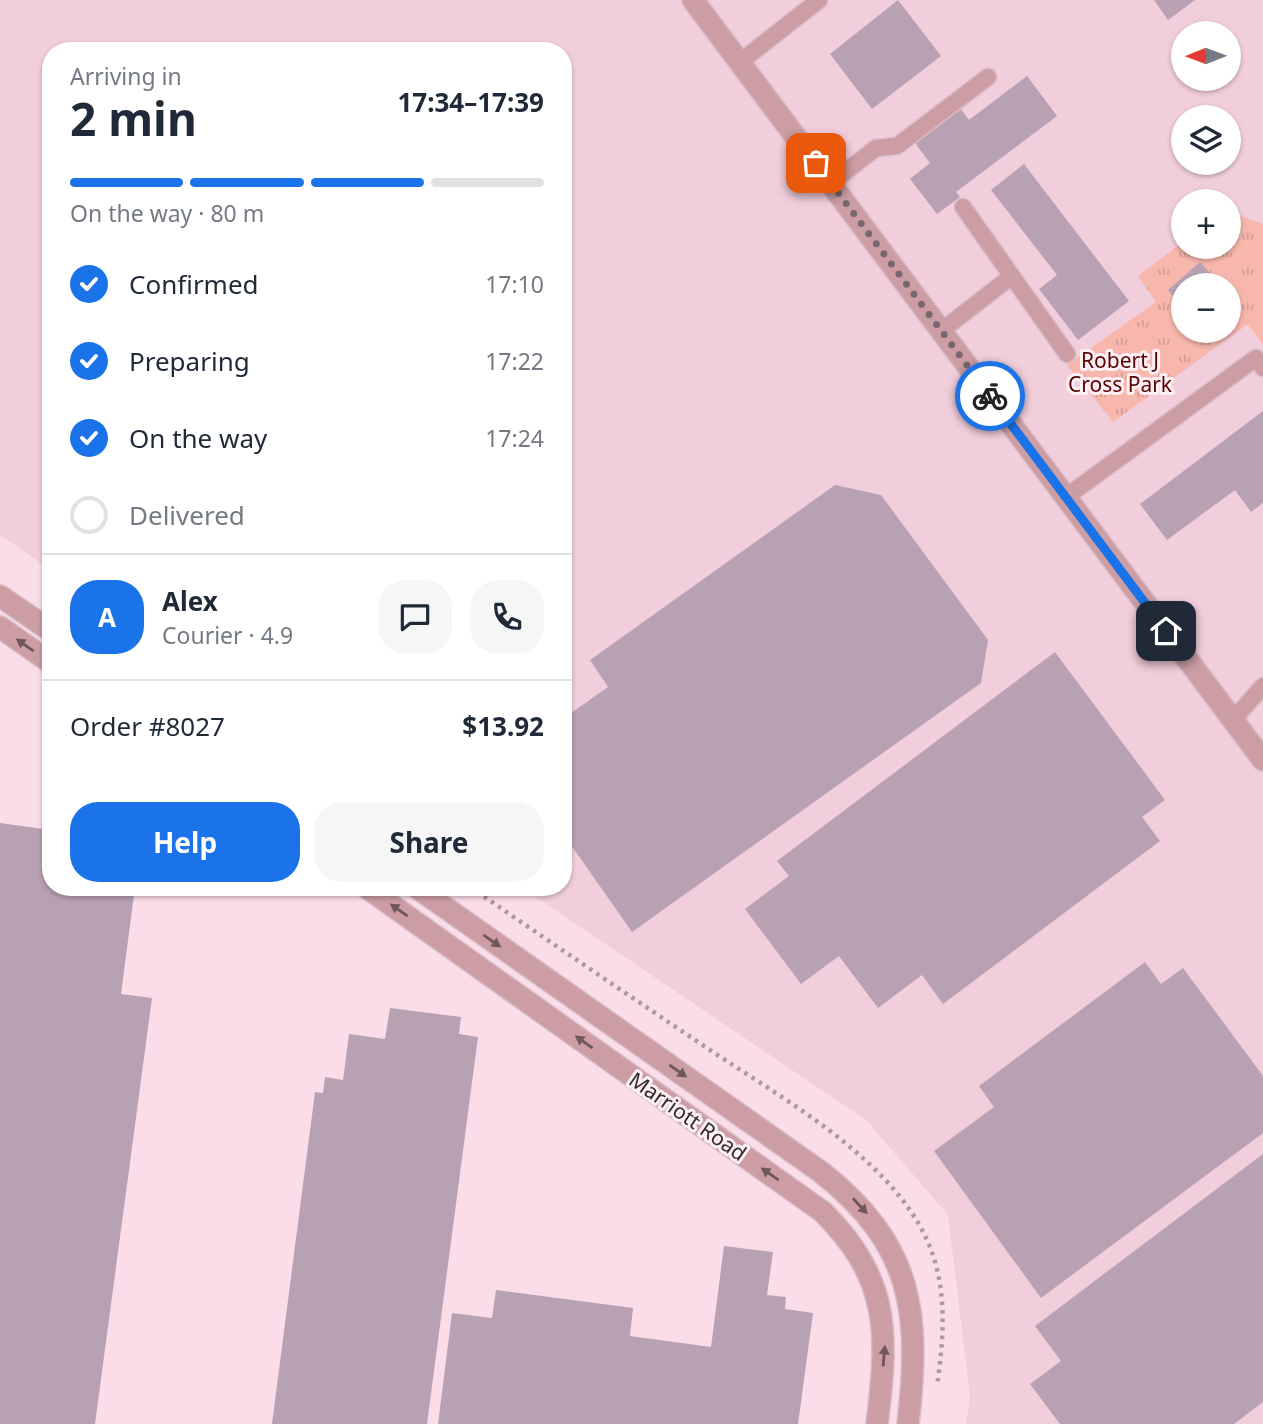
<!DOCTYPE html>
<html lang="en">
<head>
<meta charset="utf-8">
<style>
  body { margin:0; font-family:"Noto Sans",sans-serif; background:#f6f6f7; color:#1f2937; height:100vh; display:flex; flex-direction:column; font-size:26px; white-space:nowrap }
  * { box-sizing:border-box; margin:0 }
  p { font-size:23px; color:#747a83 }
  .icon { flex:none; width:38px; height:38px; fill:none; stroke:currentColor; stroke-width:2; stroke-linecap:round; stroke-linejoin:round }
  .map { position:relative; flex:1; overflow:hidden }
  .side { position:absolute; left:42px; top:42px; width:530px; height:854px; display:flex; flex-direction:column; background:#fff; border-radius:28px; box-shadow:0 2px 5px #0004 }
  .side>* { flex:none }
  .needle { width:46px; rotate:269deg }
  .controls { position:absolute; left:1171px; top:21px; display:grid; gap:14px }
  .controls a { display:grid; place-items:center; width:70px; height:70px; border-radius:50%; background:#fff; box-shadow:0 2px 5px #0004; font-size:35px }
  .pin { position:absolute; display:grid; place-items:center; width:60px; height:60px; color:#fff; margin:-30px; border-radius:14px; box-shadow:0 4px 10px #0006 }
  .courier { position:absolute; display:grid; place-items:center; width:70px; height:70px; margin:-35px; border:5px solid #1a73e8; border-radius:50%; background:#fff; color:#222; box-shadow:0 2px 9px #0007 }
  .overview em { font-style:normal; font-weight:700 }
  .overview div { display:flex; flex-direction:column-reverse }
  .overview { display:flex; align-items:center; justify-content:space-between; height:119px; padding:0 28px }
  h1 { font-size:46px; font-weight:700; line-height:52px }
  .bar { display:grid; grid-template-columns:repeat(4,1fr); gap:10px 7px; align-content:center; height:84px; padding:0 28px }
  .bar i { height:9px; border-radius:5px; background:#e0e1e3 }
  .bar .on { background:#1a73e8 }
  .bar p { grid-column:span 4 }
  .line { display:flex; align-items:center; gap:18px; padding:0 28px; border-top:2px solid #e0e1e3 }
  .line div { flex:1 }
  .round { display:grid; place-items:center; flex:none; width:74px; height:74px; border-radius:28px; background:#f6f6f7 }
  ol { padding:0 28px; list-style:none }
  li { display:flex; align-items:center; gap:21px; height:77px }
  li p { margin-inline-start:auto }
  li .icon { padding:7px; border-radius:50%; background:#1a73e8; color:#fff; stroke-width:4 }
  li:last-child { color:#747a83 }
  li i { width:38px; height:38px; border:4px solid #e0e1e3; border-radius:50% }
  .primary-button { display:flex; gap:14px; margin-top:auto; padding:14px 28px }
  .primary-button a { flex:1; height:80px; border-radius:28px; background:#1a73e8; color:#fff; font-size:28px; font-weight:700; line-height:80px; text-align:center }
  .primary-button a+a { background:#f6f6f7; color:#1f2937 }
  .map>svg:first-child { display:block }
  .built { fill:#f2cedc; fill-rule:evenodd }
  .park { fill:url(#park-tufts); fill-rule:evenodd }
  .building { fill:#b8a1b3 }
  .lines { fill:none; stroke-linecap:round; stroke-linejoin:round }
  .service-casing { stroke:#d7bcc7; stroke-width:19 }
  .minor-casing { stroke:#d7bcc7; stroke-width:24 }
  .tertiary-casing { stroke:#d7bcc7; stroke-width:24 }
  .path { stroke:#af98a2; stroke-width:4.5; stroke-dasharray:3.5 5; stroke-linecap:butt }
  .service { stroke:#cc9da3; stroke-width:16 }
  .minor { stroke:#cc9da3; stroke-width:21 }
  .tertiary { stroke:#cc9da3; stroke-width:21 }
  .oneway { fill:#70575c }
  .done { stroke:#79676f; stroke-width:7; stroke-dasharray:0 12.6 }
  .route { stroke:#1a73e8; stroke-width:9 }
  .labels { text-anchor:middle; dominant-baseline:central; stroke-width:6; stroke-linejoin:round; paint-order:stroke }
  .park-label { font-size:21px; fill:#5d0100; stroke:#fcf0f5 }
  .street-label { font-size:21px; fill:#33282d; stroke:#fcf0f5 }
</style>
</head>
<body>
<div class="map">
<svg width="1263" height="1424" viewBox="0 0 1263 1424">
  <defs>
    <pattern id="park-tufts" width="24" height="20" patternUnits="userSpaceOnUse" patternTransform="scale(1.75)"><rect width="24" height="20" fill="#f7b7ad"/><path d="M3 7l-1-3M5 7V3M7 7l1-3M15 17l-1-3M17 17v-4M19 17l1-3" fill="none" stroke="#d49d95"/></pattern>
  </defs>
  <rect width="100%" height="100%" fill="#fbdde9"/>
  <path class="built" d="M0,0H1263V1424H966L970,1396L948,1215L866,1120L521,887H564V51H51V570L0,535ZM1183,33H1228V79H1183ZM1183,117H1228V163H1183ZM1183,201H1228V247H1183ZM1183,285H1228V331H1183Z"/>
  <path class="park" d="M1229,212L1263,224V345L1248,324L1113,422L1067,365L1156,302L1138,276L1183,242V247H1228ZM1183,285H1228V331H1183Z"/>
  <path class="building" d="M898,0L941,56L872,109L830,54Z
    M1154,0H1195L1168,20Z
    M1027,76L1057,116L956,192L960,197L937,214L910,179L930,163L912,139L958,105L969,120Z
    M1024,164L1129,301L1078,340L1039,289L1057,275L991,190Z
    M1200,262L1220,285H1183V308L1168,290Z
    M1263,411V503L1251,512L1235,490L1167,540L1140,504Z
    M835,485L881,495L988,640L981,683L632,932L564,835V718L608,687L590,660Z
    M1055,652L1165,800L1142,817L1160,841L943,1004L922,975L878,1008L839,956L801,984L745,909L789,876L777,861Z
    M0,823L51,830V887H135L121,994L152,998L95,1424H0Z
    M1145,962L1161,984L1183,968L1263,1076V1133L1041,1298L934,1151L994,1107L979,1086Z
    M390,1008L461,1017L459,1034L478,1037L427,1424H272L315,1092L323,1093L325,1077L343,1080L349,1034L385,1039Z
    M1263,1154V1402L1234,1424H1060L1030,1384L1061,1361L1035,1326Z
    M724,1246L773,1252L767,1295L786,1297L785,1309L813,1313L798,1424H438L452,1313L492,1318L496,1290L633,1308L630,1336L711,1347Z"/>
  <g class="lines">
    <g class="service-casing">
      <path id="service" d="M740,62L819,0
        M831,183L876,148L897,146L988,77
        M963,207L1067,354
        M941,331L1012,276
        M1066,497L1256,358L1263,368
        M1233,720L1263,686"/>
    </g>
    <g class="minor-casing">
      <path id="minor" d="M0,596L51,631
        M0,627L51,663
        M366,887L823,1212C891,1280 888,1335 877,1424
        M416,887L821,1172C913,1245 921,1312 908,1424"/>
    </g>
    <g class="tertiary-casing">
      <path id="tertiary" d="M693,0L1263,760"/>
    </g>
    <path class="path" d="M470,887C546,939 622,991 698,1042C774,1094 888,1154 927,1240C948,1286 944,1338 937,1386"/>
    <use href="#service" class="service"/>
    <use href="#minor" class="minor"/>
    <use href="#tertiary" class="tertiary"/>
  </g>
  <defs><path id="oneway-solid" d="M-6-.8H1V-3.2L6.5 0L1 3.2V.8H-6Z" transform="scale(1.75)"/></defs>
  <g class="oneway">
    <use href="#oneway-solid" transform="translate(25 645) rotate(-145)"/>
    <use href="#oneway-solid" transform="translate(399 910) rotate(-145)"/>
    <use href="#oneway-solid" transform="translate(492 941) rotate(35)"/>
    <use href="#oneway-solid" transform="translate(584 1042) rotate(-145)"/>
    <use href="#oneway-solid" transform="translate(678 1071) rotate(35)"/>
    <use href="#oneway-solid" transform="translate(770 1174) rotate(-145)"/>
    <use href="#oneway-solid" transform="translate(860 1206) rotate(47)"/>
    <use href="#oneway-solid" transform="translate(884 1356) rotate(-85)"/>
  </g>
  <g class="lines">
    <path class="done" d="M816,163L990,396"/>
    <path class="route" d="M990,396L1166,631"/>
  </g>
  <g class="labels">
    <g class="park-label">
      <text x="1120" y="360">Robert J<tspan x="1120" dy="24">Cross Park</tspan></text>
    </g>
    <g class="street-label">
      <text transform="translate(688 1116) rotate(35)">Marriott Road</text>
    </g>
  </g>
</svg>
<div class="controls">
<a><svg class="needle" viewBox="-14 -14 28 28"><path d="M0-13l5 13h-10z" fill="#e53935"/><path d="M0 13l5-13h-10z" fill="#747a83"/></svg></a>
<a><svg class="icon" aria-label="layers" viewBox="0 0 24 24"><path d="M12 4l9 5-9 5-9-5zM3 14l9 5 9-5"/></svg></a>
<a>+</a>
<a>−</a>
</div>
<div class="pin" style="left:816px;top:163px;background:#ea580c"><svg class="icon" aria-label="bag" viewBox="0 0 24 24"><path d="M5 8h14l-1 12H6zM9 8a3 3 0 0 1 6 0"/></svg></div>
<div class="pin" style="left:1166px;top:631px;background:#1f2937"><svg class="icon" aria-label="home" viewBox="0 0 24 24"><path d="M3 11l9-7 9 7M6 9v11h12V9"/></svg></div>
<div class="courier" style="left:990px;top:396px"><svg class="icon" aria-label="bike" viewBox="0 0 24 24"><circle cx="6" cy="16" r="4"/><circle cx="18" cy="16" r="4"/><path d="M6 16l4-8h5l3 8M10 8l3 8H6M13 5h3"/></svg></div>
<section class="side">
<div class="overview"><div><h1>2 min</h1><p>Arriving in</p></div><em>17:34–17:39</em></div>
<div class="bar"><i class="on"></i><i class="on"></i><i class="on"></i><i></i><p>On the way · 80 m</p></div>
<ol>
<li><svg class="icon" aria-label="check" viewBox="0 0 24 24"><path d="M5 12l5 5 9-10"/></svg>Confirmed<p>17:10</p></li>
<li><svg class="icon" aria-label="check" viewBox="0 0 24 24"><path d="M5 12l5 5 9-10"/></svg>Preparing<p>17:22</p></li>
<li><svg class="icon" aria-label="check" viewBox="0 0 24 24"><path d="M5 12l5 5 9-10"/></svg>On the way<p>17:24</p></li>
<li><i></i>Delivered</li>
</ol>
<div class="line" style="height:126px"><b class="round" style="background:#1a73e8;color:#fff">A</b><div><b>Alex</b><p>Courier · 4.9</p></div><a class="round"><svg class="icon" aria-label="chat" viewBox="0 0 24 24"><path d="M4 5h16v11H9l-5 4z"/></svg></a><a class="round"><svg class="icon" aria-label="phone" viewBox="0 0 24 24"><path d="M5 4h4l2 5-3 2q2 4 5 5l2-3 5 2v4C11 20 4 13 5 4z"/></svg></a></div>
<div class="line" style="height:91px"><div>Order #8027</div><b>$13.92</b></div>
<div class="primary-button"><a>Help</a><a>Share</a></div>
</section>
</div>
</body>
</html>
